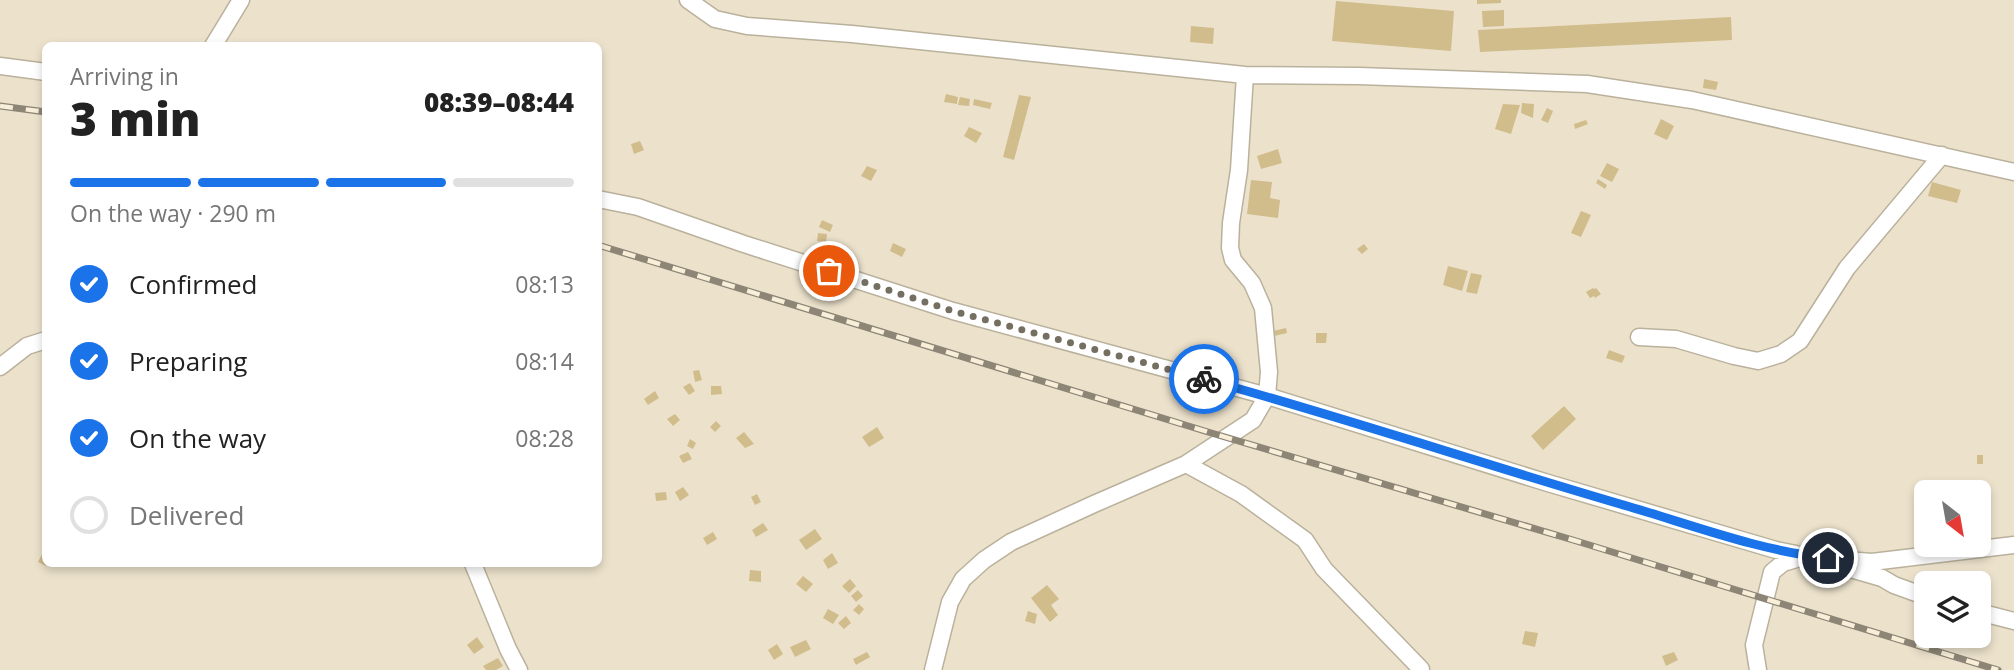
<!DOCTYPE html>
<html lang="en">
<head>
<meta charset="utf-8">
<style>
  body { margin:0; font-family:"Open Sans",sans-serif; background:#f2f2f2; color:#222; height:100vh; display:flex; flex-direction:column; font-size:26px; white-space:nowrap }
  * { box-sizing:border-box; margin:0 }
  p { font-size:23px; color:#767676 }
  .icon { flex:none; width:38px; height:38px; fill:none; stroke:currentColor; stroke-width:2; stroke-linecap:round; stroke-linejoin:round }
  .map { position:relative; flex:1; overflow:hidden }
  .side { position:absolute; left:42px; top:42px; width:560px; height:525px; display:flex; flex-direction:column; background:#fff; border-radius:10px; box-shadow:0 4px 10px #0003 }
  .side>* { flex:none }
  .needle { width:46px; rotate:149deg }
  .fabs { position:absolute; left:1914px; top:480px; display:grid; gap:14px }
  .fabs a { display:grid; place-items:center; width:77px; height:77px; border-radius:10px; background:#fff; box-shadow:0 4px 10px #0003; font-size:35px }
  .pin { position:absolute; display:grid; place-items:center; width:60px; height:60px; color:#fff; margin:-30px; border:4px solid #fff; border-radius:50%; box-shadow:0 2px 7px #0007 }
  .courier { position:absolute; display:grid; place-items:center; width:70px; height:70px; margin:-35px; border:5px solid #1a73e8; border-radius:50%; background:#fff; color:#222; box-shadow:0 2px 9px #0007 }
  .headline em { font-style:normal; font-weight:800 }
  .headline div { display:flex; flex-direction:column-reverse }
  .headline { display:flex; align-items:center; justify-content:space-between; height:119px; padding:0 28px }
  h1 { font-size:46px; font-weight:800; line-height:52px }
  .bar { display:grid; grid-template-columns:repeat(4,1fr); gap:10px 7px; align-content:center; height:84px; padding:0 28px }
  .bar i { height:9px; border-radius:5px; background:#e0e0e0 }
  .bar .current { background:#1a73e8 }
  .bar p { grid-column:span 4 }
  ol { padding:0 28px; list-style:none }
  li { display:flex; align-items:center; gap:21px; height:77px }
  li p { margin-inline-start:auto }
  li .icon { padding:7px; border-radius:50%; background:#1a73e8; color:#fff; stroke-width:4 }
  li:last-child { color:#767676 }
  li i { width:38px; height:38px; border:4px solid #e0e0e0; border-radius:50% }
  .map>svg:first-child { display:block }
  .building { fill:#d1bc8b }
  .lines { fill:none; stroke-linecap:round; stroke-linejoin:round }
  .street-casing { stroke:#bab19c; stroke-width:19 }
  .street { stroke:#fff; stroke-width:16 }
  .rail-casing { stroke:#8d8677; stroke-width:7 }
  .rail { stroke:#f9efd9; stroke-width:4.5; stroke-dasharray:13; stroke-linecap:butt }
  .done { stroke:#756f61; stroke-width:7; stroke-dasharray:0 12.6 }
  .route { stroke:#1a73e8; stroke-width:9 }
</style>
</head>
<body>
<div class="map">
<svg width="2014" height="670" viewBox="0 0 2014 670">
  <rect width="100%" height="100%" fill="#ece2cc"/>
  <path class="building" d="M1477,0H1501V3L1477,4Z
    M1336,1L1454,11L1451,51L1332,41Z
    M1504,10V26L1483,27L1482,11Z
    M1731,17L1732,40L1480,52L1478,30Z
    M1191,26L1214,28L1213,44L1190,42Z
    M1704,79L1718,82L1716,90L1703,88Z
    M946,94L958,97L957,104L944,102Z
    M1019,95L1031,97L1014,160L1003,157Z
    M960,97L970,99L969,106L958,105Z
    M974,99L992,103L990,109L973,105Z
    M1522,103L1534,104L1533,118L1521,113Z
    M1503,104L1520,105L1511,134L1495,129Z
    M1547,108L1553,111L1548,123L1541,120Z
    M1661,119L1674,126L1667,140L1654,134Z
    M1586,120L1588,124L1575,129L1574,124Z
    M969,127L982,133L976,143L964,136Z
    M640,141L644,150L634,154L631,144Z
    M1278,149L1282,163L1261,169L1257,156Z
    M1607,163L1619,169L1612,182L1600,176Z
    M867,166L877,170L871,181L861,176Z
    M1598,179L1607,185L1605,189L1596,183Z
    M1251,180L1272,182L1270,198L1280,200L1278,218L1247,214Z
    M1932,182L1961,190L1957,203L1928,196Z
    M1581,211L1591,215L1581,237L1571,233Z
    M822,220L833,225L830,232L819,227Z
    M818,233L827,234L826,242L817,241Z
    M893,243L906,249L902,257L890,251Z
    M1364,244L1368,249L1362,254L1357,249Z
    M1448,266L1468,271L1462,291L1443,285Z
    M1471,273L1482,275L1477,294L1466,292Z
    M1593,288L1594,289L1596,288L1601,294L1595,298L1594,296L1590,298L1586,292Z
    M1286,328L1287,333L1274,336L1273,331Z
    M1316,333H1327L1326,343H1316Z
    M1609,350L1625,356L1622,363L1606,358Z
    M699,370L702,380L695,382L693,371Z
    M690,383L695,391L689,395L683,387Z
    M711,386H721L722,394L711,395Z
    M655,391L659,398L648,405L644,399Z
    M1564,406L1576,419L1543,450L1531,436Z
    M675,414L680,420L673,426L667,419Z
    M716,421L721,426L715,432L710,427Z
    M877,427L884,438L869,447L862,437Z
    M744,432L754,444L745,448L736,438Z
    M690,439L696,443L693,449L687,446Z
    M688,452L692,459L683,463L679,456Z
    M1977,455H1983V464H1977Z
    M683,487L689,495L680,501L675,492Z
    M666,492L667,500L656,501L655,493Z
    M757,494L761,502L755,505L751,497Z
    M763,523L768,530L756,537L752,530Z
    M815,529L822,539L806,550L799,540Z
    M713,532L717,539L707,545L703,538Z
    M43,552L46,553V566L38,562Z
    M832,553L838,563L828,569L823,560Z
    M750,570L761,571V582L749,581Z
    M803,576L813,584L806,592L796,584Z
    M850,579L856,586L849,593L842,586Z
    M1047,585L1059,599L1051,605L1058,615L1050,622L1031,598Z
    M858,590L863,596L856,602L851,596Z
    M859,604L864,609L859,615L853,610Z
    M828,609L839,615L833,624L823,618Z
    M1028,611L1037,614L1035,624L1025,621Z
    M846,616L851,623L844,629L838,623Z
    M1525,631L1538,633L1535,647L1522,644Z
    M477,637L484,647L474,654L467,645Z
    M806,640L811,649L795,657L790,647Z
    M777,644L783,654L774,660L768,650Z
    M867,652L870,657L856,665L853,659Z
    M1674,652L1678,660L1666,666L1662,656Z
    M498,658L503,666L496,670H486L483,666Z"/>
  <g class="lines">
    <g class="street-casing">
      <path id="street" d="M688,0L715,19L747,26L852,34L1245,75L1359,76L1587,84L1692,100L2014,172
        M213,46L241,0
        M0,66L46,72
        M598,199L638,207L744,244L953,311L1267,396L1548,483L1776,550L1806,556L1882,578L1894,585L1927,597
        M1639,337L1676,339L1734,356L1758,361L1781,354L1800,341L1847,268L1942,155
        M0,367L27,346L46,340
        M1186,464L1241,494L1305,540L1324,569L1421,669
        M1846,560L1872,562L2014,545
        M473,564L508,649L519,670
        M1979,612L2014,621
        M933,670L950,602L963,579L984,560L1011,542L1094,504L1186,464L1253,420L1267,396L1269,372L1263,308L1252,283L1233,260L1230,248L1231,223L1239,170L1245,75
        M1758,670L1754,645L1772,572L1783,563L1803,557"/>
    </g>
    <use href="#street" class="street"/>
    <g class="rail-casing">
      <path id="rail" d="M0,106L46,112
        M598,245L1208,432L1573,540L1998,670"/>
    </g>
    <use href="#rail" class="rail"/>
  </g>
  <g class="lines">
    <path class="done" d="M829,271L953,311L1204,379"/>
    <path class="route" d="M1204,379C1346,418 1486,465 1627,506C1692,525 1760,551 1828,558"/>
  </g>
</svg>
<div class="fabs">
<a><svg class="needle" viewBox="-14 -14 28 28"><path d="M0-13l5 13h-10z" fill="#e53935"/><path d="M0 13l5-13h-10z" fill="#767676"/></svg></a>
<a><svg class="icon" aria-label="layers" viewBox="0 0 24 24"><path d="M12 4l9 5-9 5-9-5zM3 14l9 5 9-5"/></svg></a>
</div>
<div class="pin" style="left:829px;top:271px;background:#ea580c"><svg class="icon" aria-label="bag" viewBox="0 0 24 24"><path d="M5 8h14l-1 12H6zM9 8a3 3 0 0 1 6 0"/></svg></div>
<div class="pin" style="left:1828px;top:558px;background:#1f2937"><svg class="icon" aria-label="home" viewBox="0 0 24 24"><path d="M3 11l9-7 9 7M6 9v11h12V9"/></svg></div>
<div class="courier" style="left:1204px;top:379px"><svg class="icon" aria-label="bike" viewBox="0 0 24 24"><circle cx="6" cy="16" r="4"/><circle cx="18" cy="16" r="4"/><path d="M6 16l4-8h5l3 8M10 8l3 8H6M13 5h3"/></svg></div>
<section class="side">
<div class="headline"><div><h1>3 min</h1><p>Arriving in</p></div><em>08:39–08:44</em></div>
<div class="bar"><i class="current"></i><i class="current"></i><i class="current"></i><i></i><p>On the way · 290 m</p></div>
<ol>
<li><svg class="icon" aria-label="check" viewBox="0 0 24 24"><path d="M5 12l5 5 9-10"/></svg>Confirmed<p>08:13</p></li>
<li><svg class="icon" aria-label="check" viewBox="0 0 24 24"><path d="M5 12l5 5 9-10"/></svg>Preparing<p>08:14</p></li>
<li><svg class="icon" aria-label="check" viewBox="0 0 24 24"><path d="M5 12l5 5 9-10"/></svg>On the way<p>08:28</p></li>
<li><i></i>Delivered</li>
</ol>
</section>
</div>
</body>
</html>
